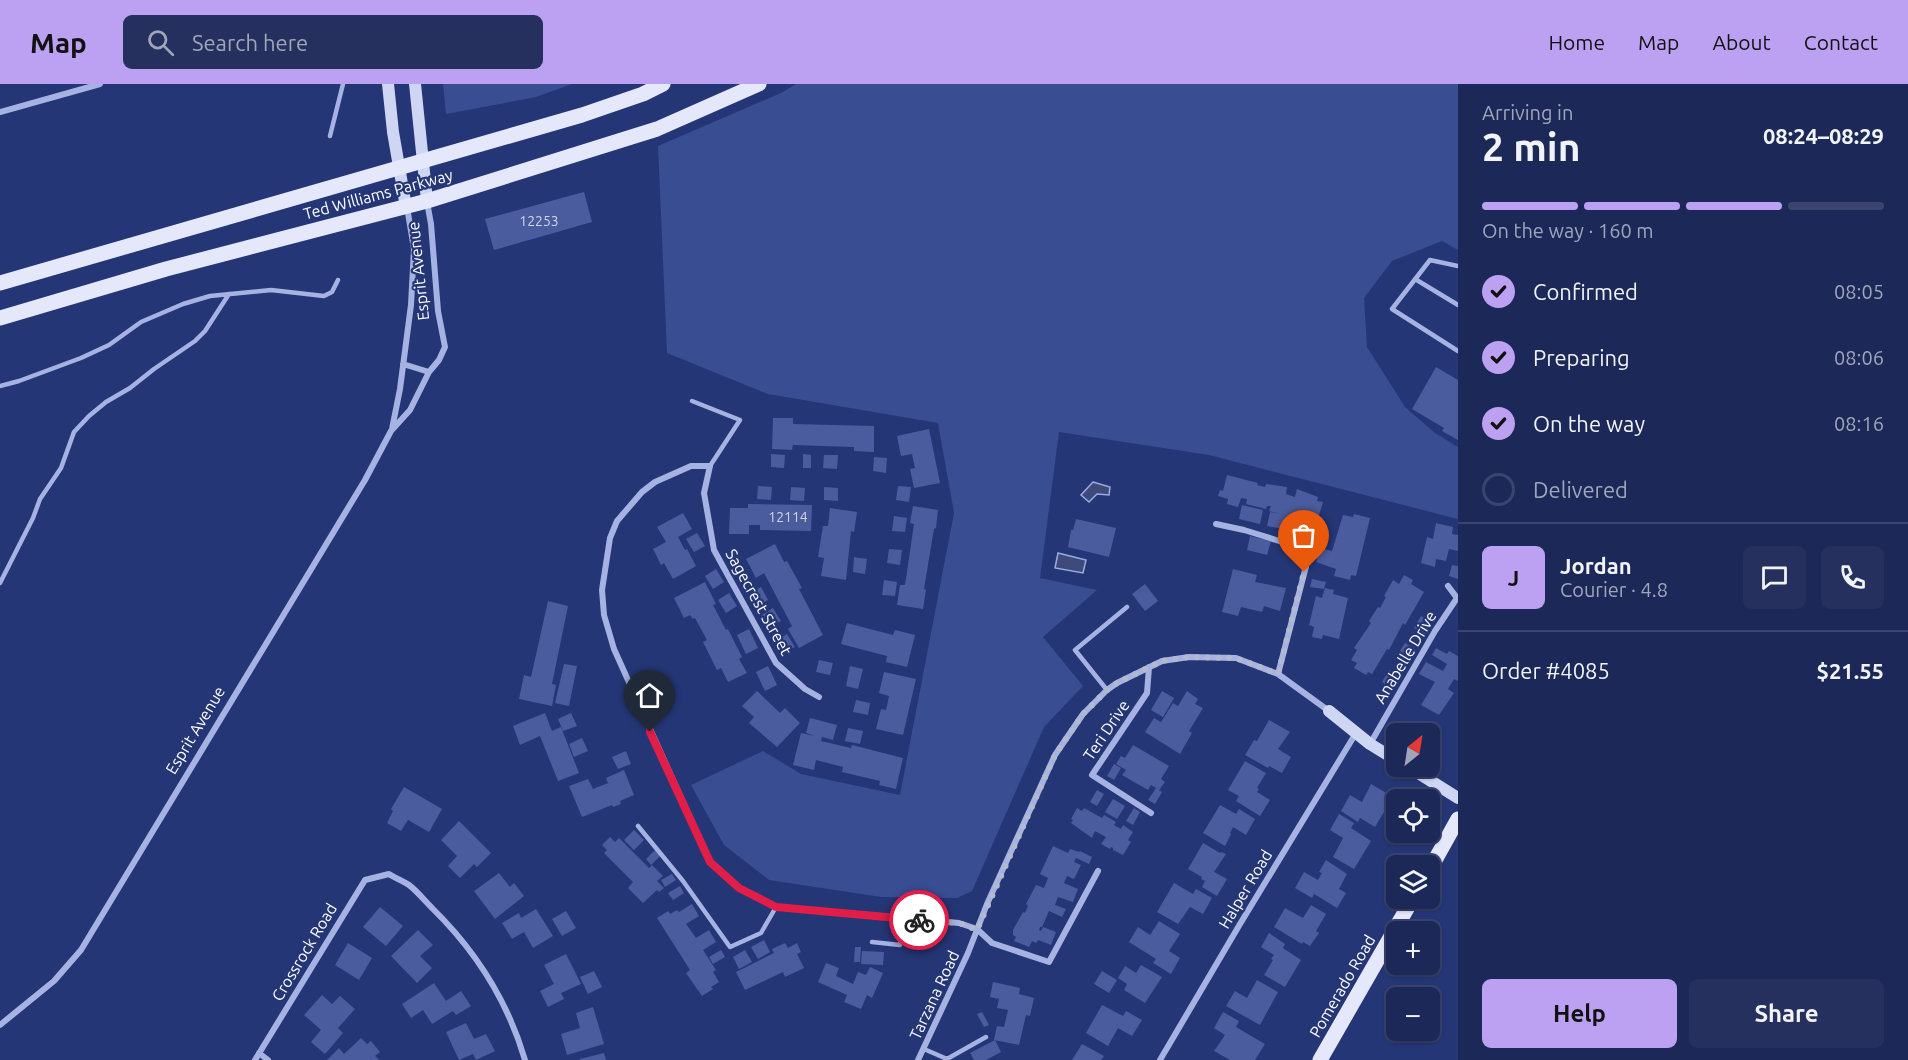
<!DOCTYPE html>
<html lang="en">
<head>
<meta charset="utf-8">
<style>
  body { margin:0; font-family:Ubuntu,sans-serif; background:#25305e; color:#f1f3f6; height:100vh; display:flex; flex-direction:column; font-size:22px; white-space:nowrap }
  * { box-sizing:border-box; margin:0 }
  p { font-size:20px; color:#a0a6ba }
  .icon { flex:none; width:33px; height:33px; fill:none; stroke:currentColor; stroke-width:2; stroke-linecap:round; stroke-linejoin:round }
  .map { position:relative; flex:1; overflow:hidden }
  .details { display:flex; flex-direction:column; background:#1c2858; width:450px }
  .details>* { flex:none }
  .needle { width:39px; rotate:30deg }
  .tools { position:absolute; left:1386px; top:639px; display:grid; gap:12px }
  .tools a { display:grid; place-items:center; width:54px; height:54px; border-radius:9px; background:#1c2858; box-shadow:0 2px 4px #0004,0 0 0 2px #3a446e; font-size:30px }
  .pin { position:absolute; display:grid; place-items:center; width:51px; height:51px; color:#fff; margin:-62px -26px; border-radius:50% 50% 50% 0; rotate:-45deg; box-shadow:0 0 6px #0007 }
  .pin .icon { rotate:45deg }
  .courier { position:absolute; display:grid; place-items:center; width:60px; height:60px; margin:-30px; border:4px solid #e11d48; border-radius:50%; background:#fff; color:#222; box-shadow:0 2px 8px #0007 }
  .summary em { font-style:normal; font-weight:700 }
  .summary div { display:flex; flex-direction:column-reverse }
  .summary { display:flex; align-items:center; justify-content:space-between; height:102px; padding:0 24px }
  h1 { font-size:39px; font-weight:700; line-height:45px }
  .bar { display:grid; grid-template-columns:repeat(4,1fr); gap:9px 6px; align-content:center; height:72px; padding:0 24px }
  .bar i { height:8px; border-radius:4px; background:#3a446e }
  .bar .current { background:#bca0f2 }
  .bar p { grid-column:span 4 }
  .line { display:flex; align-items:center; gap:15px; padding:0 24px; border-top:2px solid #3a446e }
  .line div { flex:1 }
  .round { display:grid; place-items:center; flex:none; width:63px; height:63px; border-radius:9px; background:#25305e }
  ol { padding:0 24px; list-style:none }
  li { display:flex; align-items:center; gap:18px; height:66px }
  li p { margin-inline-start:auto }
  li .icon { padding:6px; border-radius:50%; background:#bca0f2; color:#111; stroke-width:4 }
  li:last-child { color:#a0a6ba }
  li i { width:33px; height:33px; border:3px solid #3a446e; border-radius:50% }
  .button { display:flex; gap:12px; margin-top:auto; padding:12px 24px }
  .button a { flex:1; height:69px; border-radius:9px; background:#bca0f2; color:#111; font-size:24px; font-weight:700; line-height:69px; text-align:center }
  .button a+a { background:#25305e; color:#f1f3f6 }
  header { display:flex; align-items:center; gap:36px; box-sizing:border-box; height:84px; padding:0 30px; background:#bca0f2; color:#111 }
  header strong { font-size:28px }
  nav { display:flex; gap:33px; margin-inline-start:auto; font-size:21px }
  .search { width:420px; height:54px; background:#25305e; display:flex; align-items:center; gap:15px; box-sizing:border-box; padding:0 21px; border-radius:9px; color:#a0a6ba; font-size:22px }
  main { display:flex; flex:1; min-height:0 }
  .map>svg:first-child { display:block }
  .green { fill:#394d93 }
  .water { fill:#3e4a7a; stroke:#9babe3; stroke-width:1.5 }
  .building { fill:#4a5c9d }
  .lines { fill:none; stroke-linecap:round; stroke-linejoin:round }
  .lane { stroke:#a6b3e2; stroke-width:4.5 }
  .street { stroke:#a6b3e2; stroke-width:6 }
  .secondary { stroke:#ced6f3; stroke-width:12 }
  .primary { stroke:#e5e8fb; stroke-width:15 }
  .done { stroke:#b3b9cf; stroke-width:6; stroke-dasharray:0 10.8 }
  .route { stroke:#e11d48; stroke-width:8 }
  .labels { text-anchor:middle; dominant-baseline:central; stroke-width:4.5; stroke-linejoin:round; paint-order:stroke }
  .number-label { font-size:14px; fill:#d2d6e6 }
  .street-label { font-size:16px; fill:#fff; stroke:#253676 }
</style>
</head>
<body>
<header>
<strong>Map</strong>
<div class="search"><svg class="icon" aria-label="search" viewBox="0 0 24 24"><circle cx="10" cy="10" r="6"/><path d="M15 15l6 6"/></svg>Search here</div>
<nav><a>Home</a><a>Map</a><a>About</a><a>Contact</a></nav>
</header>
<main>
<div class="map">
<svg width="1458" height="976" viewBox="0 0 1458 976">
  <rect width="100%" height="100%" fill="#253676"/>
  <path class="green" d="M443,0H572L536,13L446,30Z
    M796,0H1458V166L1442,157L1392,177L1364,214L1367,263L1405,323L1435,349L1458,363V435L1209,371L1059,348L1040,494L1097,506L1043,553L1083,602L1044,643L972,807L957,814L881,813L769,796L724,761L691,701L763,667L801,690L900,711L954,429L938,339L768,310L667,269L658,62L781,9Z"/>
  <path class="water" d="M1093,398L1110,403L1109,411L1097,410L1089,418L1081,411Z
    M1058,469L1086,476L1083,489L1055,484Z"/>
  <path class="building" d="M584,108L592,138L494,166L485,135Z
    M1436,283L1458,296V356L1442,347L1444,344L1412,325Z
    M773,334H793V340L874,342V368L854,367V363L793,361L792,366L772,365Z
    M929,345L940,399L914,404L910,385L915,384L912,370L901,372L897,352Z
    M771,370L785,371L784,384L771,383Z
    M803,370L811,371V384H803Z
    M824,371H838L837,385L823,384Z
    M874,373L887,374L886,389L873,387Z
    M1227,391L1258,399L1257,401L1265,403L1266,400L1287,403L1286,410L1295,413L1297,405L1318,413L1317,417L1323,418L1317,438L1304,434L1305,432H1303L1302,435L1291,432L1288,446L1267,442L1270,428L1281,430L1269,427L1271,422H1267L1266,425L1246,420L1247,415L1241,414L1238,423L1227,420L1228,415L1218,412L1220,406L1223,407Z
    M758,402L772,403L771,416L757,415Z
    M898,402L911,403L909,418L896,416Z
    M791,403L805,404L804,417L790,416Z
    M824,403L838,404V417L824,416Z
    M748,420L812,421L811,447L760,446V441H749V450H729L730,424H748Z
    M1242,421L1263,426L1260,440L1239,435Z
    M913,422L938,426L936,444L934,445L924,505L926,506L923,525L897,521L900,501H905L914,440L910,439Z
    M830,424L857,428L854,448L851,447L846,496L821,492L824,474L818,473L823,442H828Z
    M683,429L692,445L678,453L685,466L687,465L696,482L673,495L664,479L661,481L653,465L666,458L657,443Z
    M1354,430L1370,434L1356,492L1351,491L1350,496L1334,492L1336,485L1316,478L1320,464L1332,467L1343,431L1353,433Z
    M894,432L907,434L905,448L892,447Z
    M1076,435L1116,444L1109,473L1068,463L1071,446H1073Z
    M1302,435L1322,440L1319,453L1298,449Z
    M1436,439L1453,443L1452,450L1458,451V467L1449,465L1446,477L1436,475L1435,483L1421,479L1427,453L1433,455Z
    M697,449L705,462L694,468L686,455Z
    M1250,452L1271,457L1267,471L1247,466Z
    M775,460L784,478L787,477L802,504L799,505L823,551L799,564L788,545L792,542L764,489L756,494L746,475Z
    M889,465L902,466L900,481L887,479Z
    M854,473L867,475L865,490L853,488Z
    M1452,481L1458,482V495L1449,492Z
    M716,485L724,498L713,505L705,492Z
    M1233,485L1257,491L1255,498L1286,504L1280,527L1264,522L1262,528L1241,523L1238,532L1222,528Z
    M1404,491L1413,496L1411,500L1424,508L1405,541L1403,539L1389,566L1387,565L1372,590L1368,588L1366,591L1354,584L1357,579L1351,576L1357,566L1354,564L1371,539L1369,537L1378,523L1380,524L1386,513L1384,512L1393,496L1399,500Z
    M1312,495L1326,498L1324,505L1310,503Z
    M884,496L897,498L895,512L882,511Z
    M705,498L716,520L713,521L726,546L728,545L742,573L739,575L747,589L728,598L721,584L717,586L703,558L707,556L695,534L693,535L690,531L684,534L674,514Z
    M1145,500L1158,517L1145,527L1132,510Z
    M761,503L768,516L757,522L750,509Z
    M1325,504L1334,506L1333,510L1348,514L1339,555L1323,551L1322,555L1312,553L1314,543L1309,541L1316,512L1322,514Z
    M729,509L737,522L726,529L718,516Z
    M548,517L568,522L552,600L556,601L552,622L519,615L524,591L531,593Z
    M773,524L781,537L769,543L762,531Z
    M1421,532L1432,539L1425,550L1414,544Z
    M847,539L893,551L895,546L915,551L907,583L886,578L887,572L841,560Z
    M749,545L758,564L746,570L737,551Z
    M787,550L795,563L783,570L776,557Z
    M1405,559L1416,566L1409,578L1398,570Z
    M1436,564L1447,570L1449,567L1458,572V597L1454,595L1448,605L1454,609L1439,631L1421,621L1435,598L1419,590L1426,578L1443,587L1447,580L1432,571Z
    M819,576L833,579L830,591L816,588Z
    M564,580L577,582L569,622L555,619Z
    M768,582L777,601L765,607L756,588Z
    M850,582L863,585L858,605L846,602Z
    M1389,586L1401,593L1394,605L1382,598Z
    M884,588L916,595L903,651L876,645L881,625L886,626L889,612L879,609Z
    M757,607L780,629L785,624L800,639L777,663L749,639L754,633L742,622Z
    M1162,607L1174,614L1163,633L1151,626Z
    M1187,607L1198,615L1195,620L1203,624L1189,647L1192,649L1180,670L1145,648L1154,634L1161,638L1173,619L1178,622Z
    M856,616L870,619L868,631L853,628Z
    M545,629L552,647L561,643L579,689L558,697L540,652L520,661L513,642Z
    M571,629L577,642L563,647L558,635Z
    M810,634L837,641L833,656L822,653L821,657L851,664L852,661L903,674L896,705L879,701L880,697L842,688L843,683L816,676L814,686L793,681L801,649L815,652L806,649Z
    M1269,636L1290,648L1278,665L1291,673L1282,689L1269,682L1268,684L1245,671L1254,656L1257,657Z
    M848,644L863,647L860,660L845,657Z
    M582,654L588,667L574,673L569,660Z
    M1133,661L1169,682L1161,695L1165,698L1159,706L1162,708L1155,720L1148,716L1156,704L1151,701L1148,706L1122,691L1126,686L1116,680L1121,672L1125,674Z
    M626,667L631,680L618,685L612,673Z
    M1245,677L1266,689L1257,704L1259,705L1257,708L1270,716L1260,732L1236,717L1239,712L1228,706Z
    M1114,680L1121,684L1114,696L1107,692Z
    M624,686L634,711L620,717L621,720L613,723L612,721L582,733L569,702L588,695L593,705L608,699L606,694Z
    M1371,700L1393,713L1375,743L1360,734L1358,738L1341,727L1350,711L1362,718Z
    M404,703L442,725L429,748L408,736L401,747L387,739L393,727L391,725Z
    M1097,706L1104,710L1097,722L1090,718Z
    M1113,715L1125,722L1117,735L1105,728Z
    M1220,721L1236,730L1239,725L1255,735L1246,751L1233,743L1230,749L1231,750L1225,762L1203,749Z
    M1077,724L1082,727L1084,724L1102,734L1104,731L1116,738L1114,741L1121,745L1123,741L1133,748L1128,756L1131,758L1123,771L1113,766V764L1111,763L1110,765L1101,760L1106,753L1095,747L1092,754L1071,739L1073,736L1071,735Z
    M1134,724L1140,728L1133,741L1126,737Z
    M1339,730L1354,739L1351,744L1371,757L1354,785L1333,773L1343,754L1330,746Z
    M459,737L491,769L477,783L474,780L460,794L448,782L457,772L441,756Z
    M634,746L644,756L634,766L624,756Z
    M610,753L615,758L619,754L649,784L652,781L663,792L657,797L664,804L659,808L657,806L643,819L628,804L633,798L604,769L607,766L602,761Z
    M1203,759L1220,769L1221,768L1226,770L1214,788L1227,795L1217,812L1202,803L1205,797L1201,795L1202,793L1188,785Z
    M1053,762L1068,769L1070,765L1079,768L1080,767L1092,773L1089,780L1076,774L1074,778L1081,781L1074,795L1067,792L1064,799L1078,805L1073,818L1058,813L1055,821L1066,825L1062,833L1049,827L1042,843H1040L1039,846L1041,847L1043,843L1056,848L1051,861L1038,856L1036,859L1032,857L1029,863L1014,857L1016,853L1013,851V846L1023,828L1025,829L1028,822L1026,820L1036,801L1044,804L1048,794L1040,790Z
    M655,766L661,771L651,781L646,775Z
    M1326,776L1347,790L1339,805L1346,809L1337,824L1314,810L1312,814L1295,804L1304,788L1318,796L1322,789L1319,788Z
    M499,789L510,803L514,799L524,812L495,835L474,807Z
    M672,790L676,796L665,803L661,796Z
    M1174,799L1193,810L1196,805L1212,814L1203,830L1190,823L1178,840L1157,828Z
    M680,802L684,809L673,816L668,809Z
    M692,820L699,832L686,840L696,854L709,846L716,858L703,866L716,886L713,888L719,898L711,903L713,905L702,912L686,889L690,886L657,834L668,827L670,830L677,826L679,828Z
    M1311,821L1326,830L1316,847L1319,849L1310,862L1303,858L1302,860L1274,843L1285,824L1303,834Z
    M380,823L403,842L386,862L363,843Z
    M536,825L553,852L533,864L524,848L512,855L502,839L519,829L521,834Z
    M566,827L576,844L562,852L552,835Z
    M1159,837L1180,850L1169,867L1180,874L1171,890L1153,879L1156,875L1129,858L1138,843L1150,851Z
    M418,846L433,861L420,872L432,884L417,899L391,872Z
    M1269,849L1285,860L1283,864L1301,876L1285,903L1264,891L1273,876L1271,875L1274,871L1261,863Z
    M764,856L770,868L758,875L751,863Z
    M348,859L372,874L359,896L335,881Z
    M785,859L788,864L797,859L801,868L797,870L804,884L785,893L783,888L745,906L736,888L774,869L772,865Z
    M855,863H861L860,878H854Z
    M721,866L725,873L713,880L709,873Z
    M745,866L752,878L739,885L733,873Z
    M862,867L884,868L883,881L861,880Z
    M566,870L581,900L561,909L564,915L548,923L540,907L554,900L544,881Z
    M826,879L839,884L836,892L853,900L858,888L866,891L870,883L883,889L872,914L867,911L861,925L844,918L847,911L818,898Z
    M1141,881L1162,893L1145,919L1124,906L1127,900L1118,894L1125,882L1136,889Z
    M594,887L602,903L588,910L580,893Z
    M1102,887L1117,896L1109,909L1094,900Z
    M1257,896L1278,908L1260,941L1226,922L1235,907L1247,914Z
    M993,898L1020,904L1019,910L1034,914L1030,932L1026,931L1019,961L994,956L997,942L1004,943L1008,926L997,924L999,915L990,913Z
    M434,899L446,917L461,907L471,922L456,931L453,927L432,940L423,926L411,934L402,920Z
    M322,911L332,920L340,912L355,925L338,944L343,949L325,970L311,958L321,946L304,931Z
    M1102,921L1123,932L1126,927L1142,936L1132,952L1118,944L1108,962L1086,949Z
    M593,923L604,960L567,971L561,950L580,944L576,929Z
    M982,928L989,941L984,943L977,930Z
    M1223,928L1239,937L1236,943L1265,960L1255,976H1230L1214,967L1225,951L1214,944Z
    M466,939L474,955L486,950L495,967L476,976L473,970L459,976L446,948Z
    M361,954L367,960L371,957L380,968L375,972L379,976H327L339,964L344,970Z
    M995,956L1001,968L986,976H974L970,969Z
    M1082,960L1104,972L1101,976H1072Z
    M604,969L606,976H580V975Z"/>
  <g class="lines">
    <path class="lane" d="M330,52L343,0
      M1458,182L1430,176L1392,225L1458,267
      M1415,195L1458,221
      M0,302L19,297L81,274L109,261L141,238L183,220L210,212L271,206L324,212L332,208L338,196
      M692,317L740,336L710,382
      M0,499L33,434L40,415L61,384L74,348L89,332L106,318L130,304L154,285L195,257L205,247L229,210
      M1107,606L1075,566L1127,523
      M638,742L683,797L730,863L761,849L776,823
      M872,858L900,861L903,834
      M924,965L947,975L986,953"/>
    <path class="street" d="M0,28L100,0
      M403,280L429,288
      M392,345L400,305L411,221L414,165L407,123
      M1216,440L1244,446L1305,465L1309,471L1278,590
      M1149,583L1147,609L1092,691L1151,729
      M819,613L805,605L776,579L714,466L704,409L710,382H691L655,398L642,408L617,437L610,454L602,506L604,531L614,565L710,778L739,804L776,823L959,839L977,845L992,859L1049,878L1098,787
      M1370,660L1435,547L1457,514L1448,502
      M0,941L54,897L81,866L365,396L391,347L410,326L429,288L439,276L445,263L438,227L431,140L427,118
      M259,969L268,976
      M255,976L365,796L389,790C395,794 403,797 409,801C417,807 425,817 432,824C475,866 508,918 525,976
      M918,976L968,869L987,820L1055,671L1083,630L1107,606L1117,599L1162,577L1189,573L1236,574L1278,590L1329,627
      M1160,976L1240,840L1356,649"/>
    <path class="secondary" d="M388,0L393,48L406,123
      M415,0L427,117
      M1329,627L1370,660L1396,676
      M1407,682L1458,714"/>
    <path class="primary" d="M0,199L582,31L643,10L663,0
      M0,234L166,185L427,117L657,45L759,0
      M1430,785L1458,735
      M1320,976L1413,814"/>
  </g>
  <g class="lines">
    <path class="done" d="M919,836L959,839L977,846L1055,671L1083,630L1107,606L1117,599L1162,577L1189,573L1236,574L1278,590L1304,488"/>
    <path class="route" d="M650,648L710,778L739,804L776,823L919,836"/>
  </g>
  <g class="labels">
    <g class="number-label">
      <text x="539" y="137">12253</text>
      <text x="788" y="433">12114</text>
    </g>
    <g class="street-label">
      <text transform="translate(378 110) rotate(-15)">Ted Williams Parkway</text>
      <text transform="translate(418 187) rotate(-96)">Esprit Avenue</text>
      <text transform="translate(759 518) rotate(61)">Sagecrest Street</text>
      <text transform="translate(1405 573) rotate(-59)">Anabelle Drive</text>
      <text transform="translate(195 646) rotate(-59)">Esprit Avenue</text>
      <text transform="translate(1106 646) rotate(-56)">Teri Drive</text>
      <text transform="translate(1245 805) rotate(-59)">Halper Road</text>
      <text transform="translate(304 868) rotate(-59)">Crossrock Road</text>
      <text transform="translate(1342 902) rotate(-60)">Pomerado Road</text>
      <text transform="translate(934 911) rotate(-65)">Tarzana Road</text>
    </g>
  </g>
</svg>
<div class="tools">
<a><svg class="needle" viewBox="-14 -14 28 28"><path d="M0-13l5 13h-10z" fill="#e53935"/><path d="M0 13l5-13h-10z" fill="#a0a6ba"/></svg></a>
<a><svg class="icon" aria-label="locate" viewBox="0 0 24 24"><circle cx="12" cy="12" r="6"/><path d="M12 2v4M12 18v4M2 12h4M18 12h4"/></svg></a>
<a><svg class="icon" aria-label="layers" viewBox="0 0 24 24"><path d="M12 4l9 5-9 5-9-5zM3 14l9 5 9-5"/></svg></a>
<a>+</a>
<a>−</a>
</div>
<div class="pin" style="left:1304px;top:488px;background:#ea580c"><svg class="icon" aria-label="bag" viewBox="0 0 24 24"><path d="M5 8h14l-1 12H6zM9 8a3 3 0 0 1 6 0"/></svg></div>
<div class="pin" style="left:650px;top:648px;background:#1f2937"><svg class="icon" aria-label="home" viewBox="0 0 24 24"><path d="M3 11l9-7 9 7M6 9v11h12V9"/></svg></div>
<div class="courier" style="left:919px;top:836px"><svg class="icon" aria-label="bike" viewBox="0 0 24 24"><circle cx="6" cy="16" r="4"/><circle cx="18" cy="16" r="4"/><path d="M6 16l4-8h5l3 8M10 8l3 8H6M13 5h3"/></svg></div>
</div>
<section class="details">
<div class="summary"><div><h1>2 min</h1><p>Arriving in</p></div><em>08:24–08:29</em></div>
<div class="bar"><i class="current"></i><i class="current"></i><i class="current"></i><i></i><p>On the way · 160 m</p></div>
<ol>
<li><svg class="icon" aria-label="check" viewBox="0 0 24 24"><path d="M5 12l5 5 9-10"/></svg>Confirmed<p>08:05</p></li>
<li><svg class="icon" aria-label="check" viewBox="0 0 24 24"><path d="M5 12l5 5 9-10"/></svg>Preparing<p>08:06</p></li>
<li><svg class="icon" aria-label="check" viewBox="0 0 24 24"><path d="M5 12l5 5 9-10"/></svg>On the way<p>08:16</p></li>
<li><i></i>Delivered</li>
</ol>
<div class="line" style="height:108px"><b class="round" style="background:#bca0f2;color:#111">J</b><div><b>Jordan</b><p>Courier · 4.8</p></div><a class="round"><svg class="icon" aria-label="chat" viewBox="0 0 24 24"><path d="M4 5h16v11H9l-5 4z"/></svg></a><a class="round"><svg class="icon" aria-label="phone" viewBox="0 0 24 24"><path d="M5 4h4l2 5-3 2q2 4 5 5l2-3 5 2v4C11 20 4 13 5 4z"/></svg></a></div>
<div class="line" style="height:78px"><div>Order #4085</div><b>$21.55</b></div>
<div class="button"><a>Help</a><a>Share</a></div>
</section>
</main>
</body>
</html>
